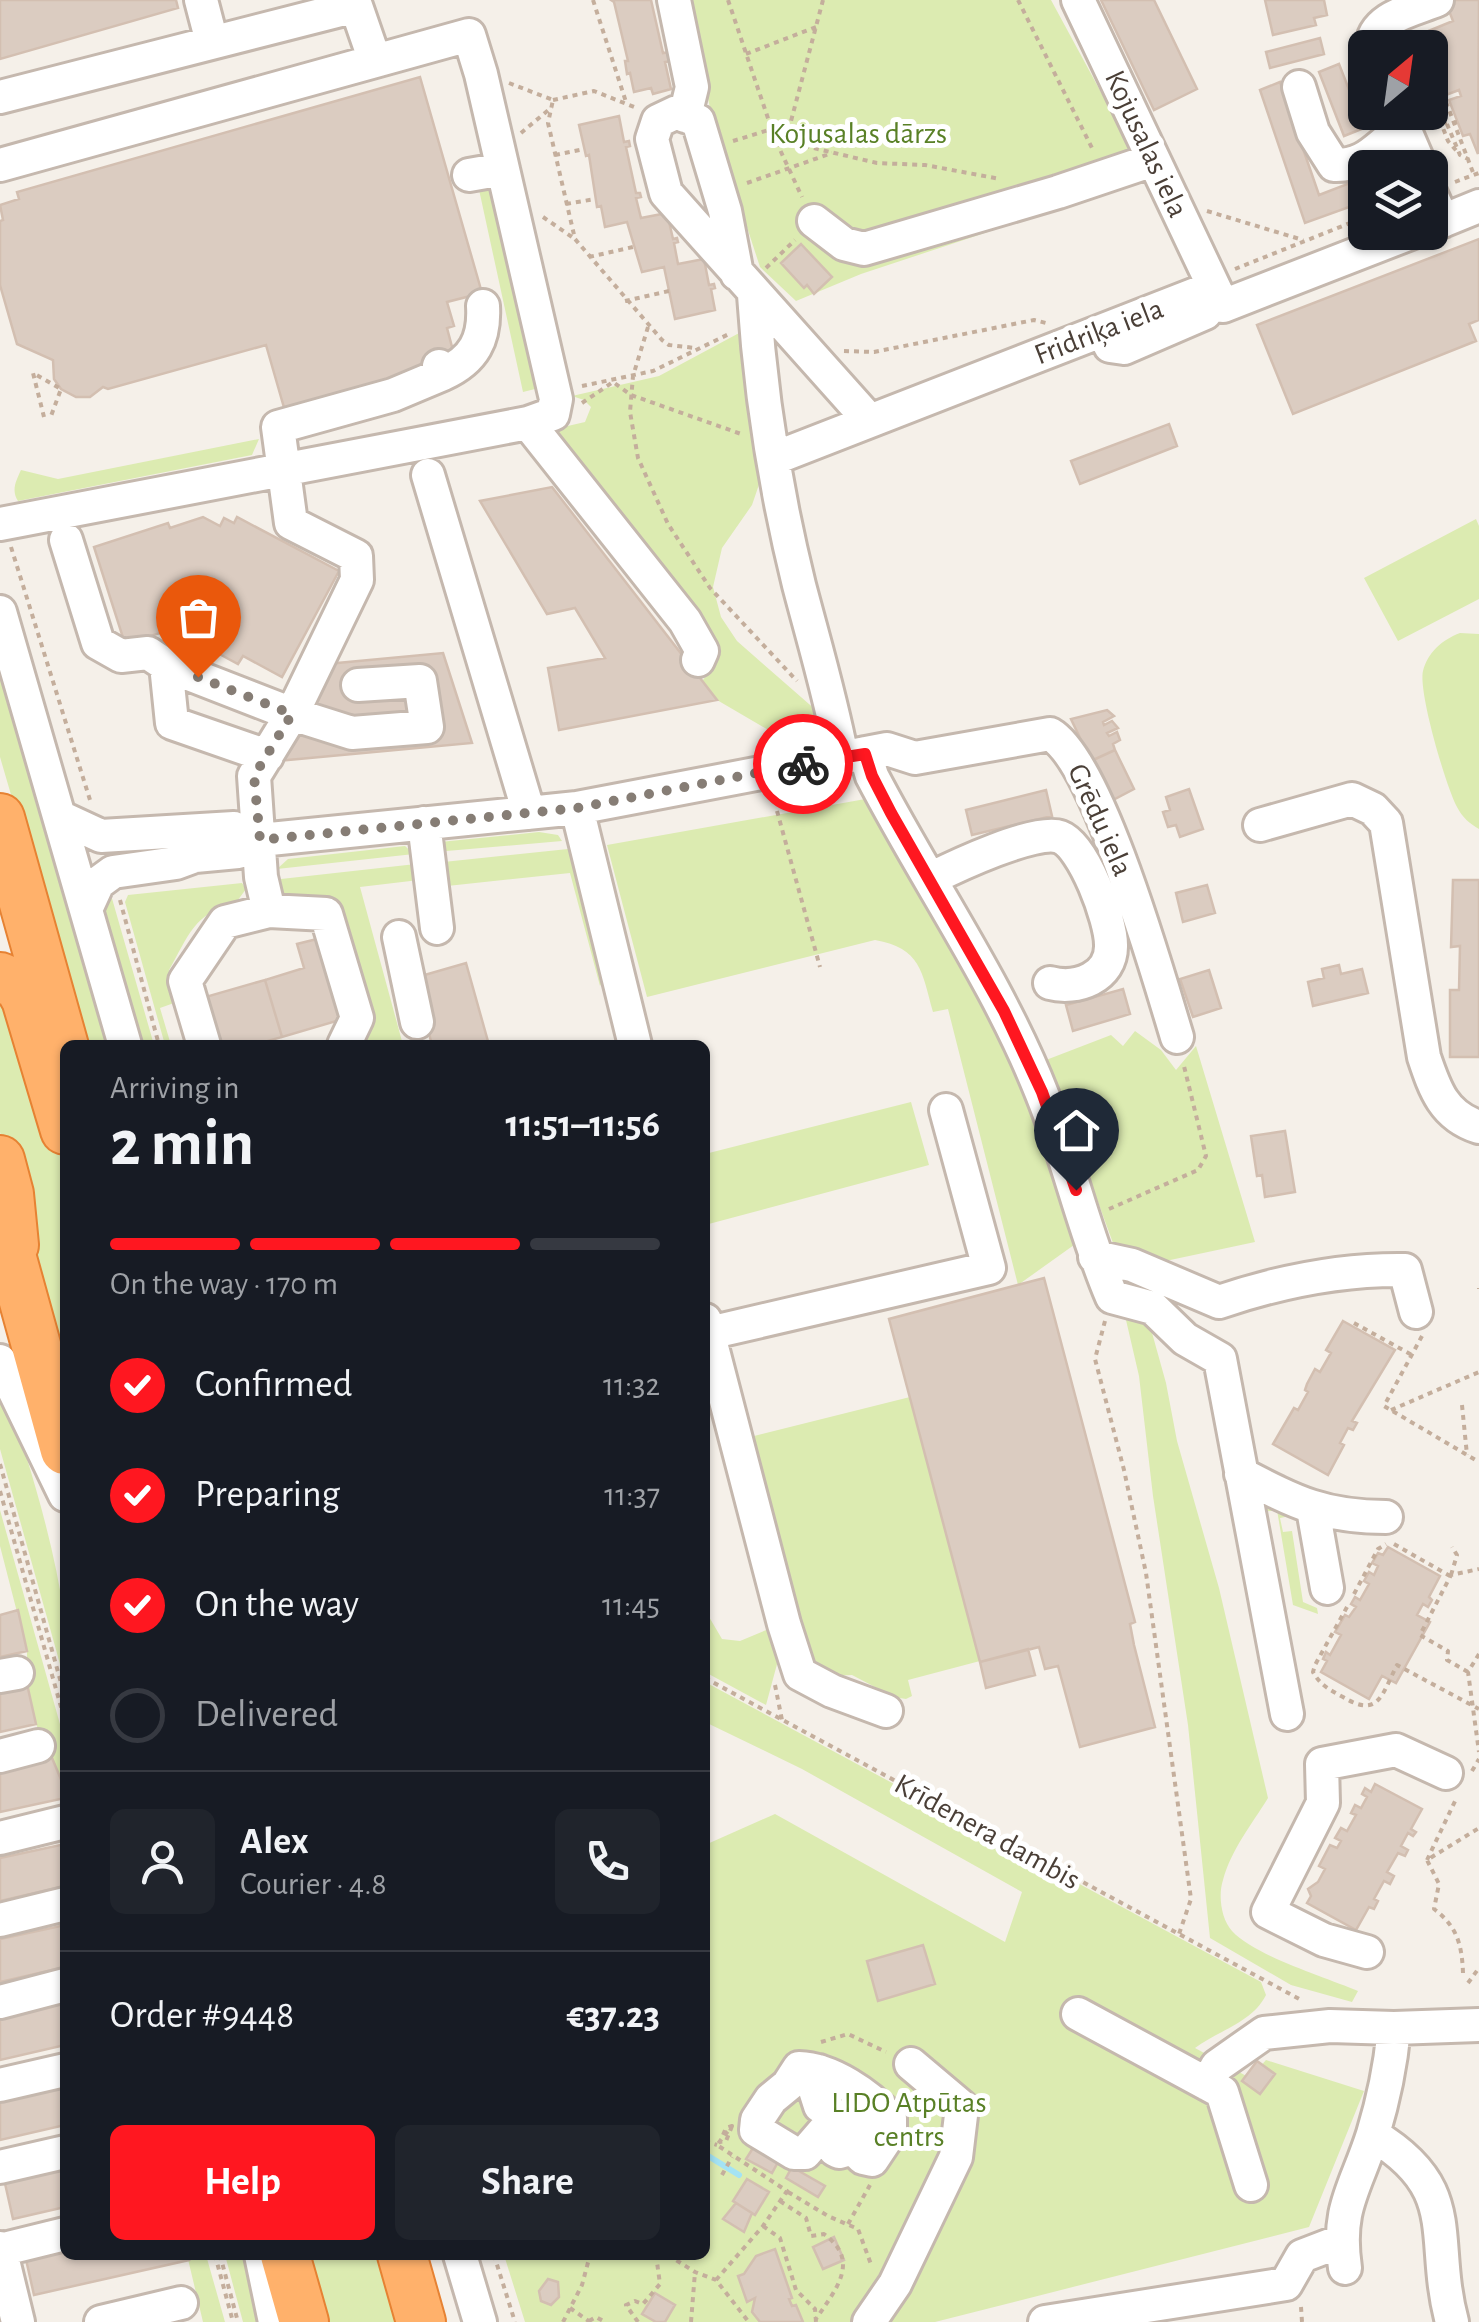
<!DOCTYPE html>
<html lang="en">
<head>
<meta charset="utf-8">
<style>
  body { margin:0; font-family:"Alegreya Sans",sans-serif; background:#20242c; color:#f1f3f6; height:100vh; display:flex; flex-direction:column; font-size:38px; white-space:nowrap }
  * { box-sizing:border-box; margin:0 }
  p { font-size:32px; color:#9ea1a6 }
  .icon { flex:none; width:55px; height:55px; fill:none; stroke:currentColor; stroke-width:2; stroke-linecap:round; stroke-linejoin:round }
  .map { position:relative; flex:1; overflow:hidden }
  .panel { position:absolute; left:60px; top:1040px; width:650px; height:1220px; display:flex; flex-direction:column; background:#171b24; border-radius:15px; box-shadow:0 2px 8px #0004 }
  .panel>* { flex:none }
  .needle { width:65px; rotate:29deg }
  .fabs { position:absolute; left:1348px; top:30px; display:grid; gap:20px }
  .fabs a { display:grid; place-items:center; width:100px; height:100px; border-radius:15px; background:#171b24; box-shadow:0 2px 8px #0004; font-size:50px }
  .pin { position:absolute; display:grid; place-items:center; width:85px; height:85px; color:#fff; margin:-102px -42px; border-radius:50% 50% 50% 0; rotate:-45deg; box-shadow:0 0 10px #0007 }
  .pin .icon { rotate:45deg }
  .courier { position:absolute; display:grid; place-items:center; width:100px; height:100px; margin:-50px; border:8px solid #ff1720; border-radius:50%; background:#fff; color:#222; box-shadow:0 2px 12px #0007 }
  .summary em { font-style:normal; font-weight:700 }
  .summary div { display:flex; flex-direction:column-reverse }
  .summary { display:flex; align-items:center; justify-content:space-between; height:170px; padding:0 50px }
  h1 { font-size:65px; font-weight:700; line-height:75px }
  .bar { display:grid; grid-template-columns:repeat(4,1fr); gap:15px 10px; align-content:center; height:120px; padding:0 50px }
  .bar i { height:12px; border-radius:8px; background:#363941 }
  .bar .current { background:#ff1720 }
  .bar p { grid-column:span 4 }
  .line { display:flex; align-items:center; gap:25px; padding:0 50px; border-top:2px solid #363941 }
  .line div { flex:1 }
  .round { display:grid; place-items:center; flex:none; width:105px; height:105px; border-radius:15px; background:#20242c }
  ol { padding:0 50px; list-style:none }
  li { display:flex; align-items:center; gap:30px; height:110px }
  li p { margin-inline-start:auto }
  li .icon { padding:10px; border-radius:50%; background:#ff1720; color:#fff; stroke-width:4 }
  li:last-child { color:#9ea1a6 }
  li i { width:55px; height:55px; border:5px solid #363941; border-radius:50% }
  .action { display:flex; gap:20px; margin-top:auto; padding:20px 50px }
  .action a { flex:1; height:115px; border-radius:15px; background:#ff1720; color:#fff; font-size:40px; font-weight:700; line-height:115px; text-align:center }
  .action a+a { background:#20242c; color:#f1f3f6 }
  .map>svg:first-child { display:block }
  .green { fill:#dcebb1 }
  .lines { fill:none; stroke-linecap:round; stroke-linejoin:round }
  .stream { stroke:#a4e3f4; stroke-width:6 }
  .building { fill:#dbccc1; stroke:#d3bfb1; stroke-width:2.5 }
  .minor-casing { stroke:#c5b8ae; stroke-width:38 }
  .highway-casing { stroke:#e68233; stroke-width:52 }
  .path { stroke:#c4ae9c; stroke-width:4; stroke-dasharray:5 5; stroke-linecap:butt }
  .minor { stroke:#fff; stroke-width:32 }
  .highway { stroke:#ffb16b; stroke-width:48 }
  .done { stroke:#867d75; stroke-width:10; stroke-dasharray:0 18 }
  .route { stroke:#ff1720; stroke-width:12 }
  .labels { text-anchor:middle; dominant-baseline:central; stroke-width:10; stroke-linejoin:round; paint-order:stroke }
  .park-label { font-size:30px; fill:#598026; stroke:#fff }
  .street-label { font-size:30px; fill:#4a3f37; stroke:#fff }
</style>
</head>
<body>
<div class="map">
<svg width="1479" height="2322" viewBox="0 0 1479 2322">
  <rect width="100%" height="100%" fill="#f5f0e9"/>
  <path class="green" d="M688,0H1051L1148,179L861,274L796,301L760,267L713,123Z
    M485,183L494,190L539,388L523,392L478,185Z
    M741,332L764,470L752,505L722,548L713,587L721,617L737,641L817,711L819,720L770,731L717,700L702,681L713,668L716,655L557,442L559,428L585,422L591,407L584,400L572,396L659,376Z
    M259,439L252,455L18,501C11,490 16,481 21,470L58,479Z
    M1476,519L1479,526V599L1398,641L1364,578Z
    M1460,633L1479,634V829C1470,824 1462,817 1457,807C1446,787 1418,691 1423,671C1428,652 1442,640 1460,633Z
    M0,670L110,1045H84L0,757Z
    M871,798L1031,1085L1081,1240L1018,1285L948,1009L933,1012C922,972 921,948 875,940L647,997L607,845Z
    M539,832L558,835L562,841L435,852L440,842Z
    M405,846L414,854L277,869L288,859Z
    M568,849L603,980L600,986L570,873L438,887L434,863Z
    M416,864L419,880L360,887L403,1045H364L368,1035L331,906C310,889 282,906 272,880Z
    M242,883L246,889L235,904C194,912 188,937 169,970L174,1003L160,1008L171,1045H165L125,902L128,895Z
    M109,888L154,1045H135L99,914Z
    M0,996L65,1137V1404L0,1132Z
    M1135,1031L1161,1050L1176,1070L1196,1046L1255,1242L1142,1266L1113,1243L1046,1060L1111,1035L1123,1046Z
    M911,1102L929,1165L705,1225V1154Z
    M1126,1320L1149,1322L1166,1383L1177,1441L1219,1588L1268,1798C1252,1824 1231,1850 1223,1880C1218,1895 1221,1919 1232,1931C1255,1956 1325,1977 1358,1991L1352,2002L1291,1985L1210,1938L1188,1725L1153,1496L1139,1376Z
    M0,1379C28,1456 53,1539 65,1619C68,1639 65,1662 65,1682L0,1449Z
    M910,1397L980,1661L908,1680L912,1696L906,1699L894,1697L852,1675L828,1676L806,1660L750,1437Z
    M1271,1503L1295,1515L1280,1518L1283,1532L1292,1531L1303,1602L1317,1608L1318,1614L1293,1605L1277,1510L1262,1512L1263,1505Z
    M0,1510L65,1742V1789L36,1724L27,1684V1651L0,1546Z
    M705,1610L722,1639L740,1641L771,1628L780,1653L766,1705L705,1672Z
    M705,1682L1261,1982L1266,1995C1252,2023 1217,2031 1195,2048L1250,2078L1266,2060L1364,2091L1309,2227L935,2322H525L504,2255H705V1845L775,1814L1005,1942L1022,1892L802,1769L705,1722Z
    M187,2255H206L225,2322H203Z
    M225,2255H254L266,2322H243Z
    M305,2255H382L401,2322H324Z"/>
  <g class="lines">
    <path class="stream" d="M705,2154L739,2175"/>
  </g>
  <path class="building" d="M0,0H176L178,8L0,59Z
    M611,0H651L663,53L670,52L672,61L665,62L671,89L653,94L651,88L634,92L630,73L627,74L625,61H628L614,2Z
    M1101,0H1154L1197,89L1154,110Z
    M1265,0H1324L1327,15L1314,18L1316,25L1273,35Z
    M1445,0H1479L1478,154L1470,134L1463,136L1449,100L1461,96L1459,90L1430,101V74L1441,69L1426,32L1453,21Z
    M1320,38L1324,54L1270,68L1266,52Z
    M1339,64L1364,128L1344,136L1319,72Z
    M420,77L482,293L447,302L454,326L447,328L456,362L285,411L266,345L108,389L103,387L90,397H76L61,389L54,379L53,360L17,344L0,285V221L3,220L0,205L19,199L17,192Z
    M1280,82L1319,195L1355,181L1363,202L1305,223L1260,90Z
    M619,116L624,142L629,141L630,146L626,147L636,193H640L641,197L636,198L641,218L667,213L673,239L677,238L678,242L674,243L678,264L704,259L709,285L714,284L715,288L711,289L715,310L675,319L664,267L642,272L627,222L605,227L601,206L597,207L589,155L586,156L579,125Z
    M1479,239V320L1469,324L1476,341L1293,414L1257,325Z
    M801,244L832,277L814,294L807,285L804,288L781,263Z
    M1169,424L1177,446L1080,484L1071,461Z
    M552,487L717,700L559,730L548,668L605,658L575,608L547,614L480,501Z
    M203,517L220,526L224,518L234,523L237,517L339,571L282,677L243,656L238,664L212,650L186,658L181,643L168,647L163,632L125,644L94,547L168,523L170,528Z
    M443,653L472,743L277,761L327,664Z
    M1107,710L1114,716L1103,722L1104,725L1112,721L1118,728L1107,733L1109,736L1117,732L1120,740L1113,744L1115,750L1091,761L1071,719Z
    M1115,750L1134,789L1111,801L1091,761Z
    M1189,789L1203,829L1180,837L1176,825L1168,827L1163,812L1170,810L1166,797Z
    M1046,790L1052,816L972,835L966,810Z
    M1453,880H1479V1057H1450V990H1459L1460,946L1451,947Z
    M1207,885L1215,913L1183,922L1176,893Z
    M317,939L340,1020L282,1037L265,980L304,968L297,944Z
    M466,963L489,1045H432L418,992L421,976Z
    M1339,965L1341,974L1362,969L1368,993L1313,1006L1308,982L1324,978L1322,969Z
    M1209,970L1221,1008L1193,1017L1180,979Z
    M265,980L282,1037L254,1045H208L195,1000Z
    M1123,989L1130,1014L1073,1031L1066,1005Z
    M1285,1131L1295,1192L1265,1197L1262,1175L1257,1176L1251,1136Z
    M1044,1278L1135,1622L1130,1624L1134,1645L1155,1727L1080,1747L1058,1666L1045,1669L1039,1647L980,1662L889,1319Z
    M1343,1321L1395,1350L1352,1421L1357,1423L1353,1430L1348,1428L1340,1443L1344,1445L1328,1475L1273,1444L1294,1408L1298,1410L1308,1392L1305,1390L1307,1384L1315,1369L1320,1372L1331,1353L1326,1350Z
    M1388,1547L1440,1576L1429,1597L1432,1600L1428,1607L1423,1604L1417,1615L1430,1622L1396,1683L1382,1676L1369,1699L1321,1672L1327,1661L1323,1659L1326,1652L1330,1655L1341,1635L1335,1632L1345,1615L1349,1617L1356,1607L1351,1604L1355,1597L1360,1600L1369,1584L1364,1581L1369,1572L1374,1575L1378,1566L1372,1563L1378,1553L1383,1555Z
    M18,1610L27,1651L0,1657V1615Z
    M1028,1649L1035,1675L986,1688L980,1662Z
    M27,1684L36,1724L0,1732V1690Z
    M52,1758L65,1789V1798L0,1812V1770Z
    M1375,1784L1422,1809L1411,1829L1416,1832L1413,1836L1408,1833L1401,1846L1408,1850L1405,1856L1398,1853L1387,1872L1394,1876L1390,1884L1384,1881L1374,1899L1378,1901L1374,1909L1369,1907L1356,1930L1307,1903L1311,1896L1308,1889L1318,1882L1325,1869L1319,1866L1330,1845L1337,1848L1341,1841L1335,1838L1341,1828L1347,1831L1356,1815L1351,1813L1355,1805L1361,1808L1367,1797L1362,1794L1365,1788L1371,1792Z
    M65,1844V1886L0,1901V1858Z
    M65,1925V1967L0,1982V1939Z
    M923,1945L935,1984L878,2001L867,1961Z
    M65,2003V2045L0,2060V2018Z
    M1257,2061L1275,2074L1260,2094L1242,2081Z
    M65,2083V2125L0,2140V2098Z
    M753,2148L778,2162L772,2173L746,2159Z
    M65,2165V2207L13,2219L4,2179Z
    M792,2167L825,2186L818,2197L786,2178Z
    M747,2179L769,2192L755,2215L733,2201Z
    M736,2203L752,2213L744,2232L723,2219Z
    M834,2237L844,2260L823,2269L813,2247Z
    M65,2246V2255H187L189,2260L34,2295L25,2255Z
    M775,2249L792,2298L789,2299L792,2306L796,2305L803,2322H760L752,2312L755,2298L747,2302L738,2276L744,2274L756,2256Z
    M548,2279L558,2282L559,2297L551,2305L541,2301L539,2291Z
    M655,2293L675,2305L665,2322H656L642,2314Z"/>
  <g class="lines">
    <g class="minor-casing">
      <path id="minor" d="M201,0L212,42
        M674,0L692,87L685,116
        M1078,0L1214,287
        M1372,48C1372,17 1413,10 1437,0
        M1299,87L1313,132L1334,165C1369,166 1377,144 1405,128
        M0,97L356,6L375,61
        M1397,112L1421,168
        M0,165L469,35L481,74L556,399L553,414L528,423L0,524
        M469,175L503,169
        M1430,192L1443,221
        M814,221L844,244L864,249L1058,192L1153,160
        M1430,226L1479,206
        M737,274L725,211L698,121L677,112L658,121L652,139L666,193L869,420
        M754,295C760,390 776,492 799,585C814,642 831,699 842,757
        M1110,346L1124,348L1205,313
        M443,374C474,360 485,339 483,306
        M528,423L685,621L702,651L698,660
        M775,458L1214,287L1223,306L1413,232
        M428,475L529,813
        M66,540L98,643L121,656L148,653L166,665L292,714L352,733L427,727L420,681L358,685
        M0,612L125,1045
        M166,665L172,723L267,756
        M865,753L872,776C927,882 998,982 1042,1094C1069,1161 1084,1232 1112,1297L1153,1308L1185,1339L1220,1359L1287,1714
        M577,808L635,1045
        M60,817L101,836L234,828L260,840
        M424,823L437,928
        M1260,825L1352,799L1373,809L1386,823L1424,1057C1435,1090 1444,1116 1479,1127
        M930,879C954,867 1036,828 1060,837C1084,846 1111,920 1111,945C1112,978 1076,990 1050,983
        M87,907L98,883L113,872L176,863L195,856L238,852L260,840L577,808L887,749L915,758L1050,734C1098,761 1159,978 1177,1037
        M399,937L417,1022
        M204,1045L185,981L225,922L269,911
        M344,1045L357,1018L326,914L269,911L261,877L254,776L292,714L357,580L356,556L291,523L278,427L393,395L443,374L439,366
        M1095,1257L1132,1265L1219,1302C1278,1282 1342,1269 1405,1270L1416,1312
        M705,1320L784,1624L800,1674L832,1691L886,1711
        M709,1333L989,1268L946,1110
        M0,1361L65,1495
        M1241,1474C1295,1502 1323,1517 1386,1517
        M1313,1509L1327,1588
        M0,1676L17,1673
        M0,1756L38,1746
        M0,1838L65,1822
        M0,1920L65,1904
        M1367,1952L1324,1940L1268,1912L1323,1803L1322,1764L1396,1750L1446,1773
        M0,2002L65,1985
        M1078,2014L1222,2092L1251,2185
        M799,2068C832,2069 868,2095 890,2118V2133L872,2160L863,2158L853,2148L839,2152L835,2150L831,2132L824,2131L805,2153H794L756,2130L757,2120L771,2099L788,2085Z
        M819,2071L813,2084L820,2106L860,2131
        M1207,2084L1217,2066L1264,2033L1330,2026L1394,2028L1479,2025
        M0,2085L65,2070
        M1373,2135C1464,2190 1429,2237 1452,2322
        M0,2167L65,2152
        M0,2248L18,2322
        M0,2250L65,2234
        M261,2255L275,2322
        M460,2255L480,2322
        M1345,2268C1336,2207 1356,2188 1373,2134C1383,2101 1391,2063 1394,2028
        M101,2322L181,2303
        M869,2322L895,2284L956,2157L962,2107L911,2064
        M1045,2322L1286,2284L1302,2256L1341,2241"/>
    </g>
    <g class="highway-casing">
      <path id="highway" d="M0,818L65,1050
        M0,977L18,985L26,999L65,1130
        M0,1160L9,1194L14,1245
        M0,1215L65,1450
        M285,2255L304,2322
        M402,2255L421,2322"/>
    </g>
    <path class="path" d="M593,0L626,102
      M728,0L775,139L802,197
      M1018,0L1094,152
      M746,54L816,27
      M509,83L553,100L548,123L575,239L662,340L669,345L695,348
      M1443,96L1446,102L1436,110L1448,141L1460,155
      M553,100L594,91L634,107
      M1446,102L1474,175
      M1457,122L1447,124L1460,155L1468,159
      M521,133L552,107
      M775,139L877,163L925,165L1000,179
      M786,140L823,0
      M733,141L772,129
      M555,155L584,149
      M1455,182L1479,173
      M747,183L832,153
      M566,204L595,199
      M1207,211L1303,240
      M543,217L572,237
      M589,257L633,247
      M766,268L795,240
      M1235,269L1365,217
      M625,301L669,291
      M648,327L633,376L630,412L638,458L668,524L710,588L797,681
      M844,351L874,352L1034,320L1046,323
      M582,386L653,371L731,333
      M582,403L613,382L631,395L744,435
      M44,417L33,373L61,389L51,416
      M11,547L90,800
      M777,811L820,967
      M120,900L159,1045
      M1109,1209L1198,1170L1206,1156L1183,1062
      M1479,1288V1289
      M1105,1321L1095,1359L1124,1470L1146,1573L1191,1899L1179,1934
      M1354,1323L1412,1355
      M1422,1336L1384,1406L1479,1462
      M1462,1405L1467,1455
      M1391,1410L1479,1372
      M0,1464L65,1697
      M0,1491L65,1721
      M1394,1544L1450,1576
      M1451,1575L1457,1555L1452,1547
      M1354,1594L1378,1549L1386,1544
      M1347,1607L1315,1665L1313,1672C1320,1685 1330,1690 1343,1697C1379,1719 1382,1694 1397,1665L1479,1709
      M1479,1654L1468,1672L1479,1752
      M1468,1672L1447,1660L1448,1651L1420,1635L1451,1575L1479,1569
      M705,1678L1303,2001
      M775,1685L782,1720
      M1472,1771L1479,1759
      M1427,1860L1457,1797
      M1463,1973C1462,1945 1457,1926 1434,1909L1439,1884L1427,1860L1479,1828
      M1468,1983L1479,1968
      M821,2042L848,2034L886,2052
      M732,2126L726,2141L720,2142L726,2128Z
      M705,2141L717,2145
      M722,2175L732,2157
      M788,2192L828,2216L858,2229L872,2267
      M780,2201L806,2218L811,2236L824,2234C861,2261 836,2289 816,2319
      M848,2224L870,2185
      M763,2226L780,2238L796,2290L815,2309L816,2322
      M215,2255L233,2322
      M220,2255L238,2322
      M494,2255L515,2322
      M668,2255L695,2272L716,2280L748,2321
      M716,2280L763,2226L787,2191L717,2145L728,2131
      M1301,2307L1302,2322
      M570,2308L590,2322
      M589,2321L596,2317L605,2322
      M563,2322L582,2285L590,2255
      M638,2322L626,2305L635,2301L643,2304L660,2284L656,2255
      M691,2322L695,2272"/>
    <use href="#minor" class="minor"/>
    <use href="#highway" class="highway"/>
  </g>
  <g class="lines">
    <path class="done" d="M198,677L292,714L254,776L260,840L577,808L803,764"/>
    <path class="route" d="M803,764L865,754L872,776L891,813L1004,1011L1042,1092L1076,1190"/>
  </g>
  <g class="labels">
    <g class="park-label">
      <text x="858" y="134">Kojusalas dārzs</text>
      <text x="909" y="2103">LIDO Atpūtas<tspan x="909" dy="34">centrs</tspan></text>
    </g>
    <g class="street-label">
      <text transform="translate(1146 144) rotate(65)">Kojusalas iela</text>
      <text transform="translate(1099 332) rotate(-21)">Fridriķa iela</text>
      <text transform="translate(1100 820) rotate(66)">Grēdu iela</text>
      <text transform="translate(987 1832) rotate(29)">Krīdenera dambis</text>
    </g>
  </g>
</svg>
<div class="fabs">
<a><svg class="needle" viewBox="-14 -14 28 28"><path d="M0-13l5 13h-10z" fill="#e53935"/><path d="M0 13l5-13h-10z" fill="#9ea1a6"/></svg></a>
<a><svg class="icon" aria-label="layers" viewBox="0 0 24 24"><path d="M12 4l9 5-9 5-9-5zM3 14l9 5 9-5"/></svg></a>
</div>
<div class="pin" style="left:198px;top:677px;background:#ea580c"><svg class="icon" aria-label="bag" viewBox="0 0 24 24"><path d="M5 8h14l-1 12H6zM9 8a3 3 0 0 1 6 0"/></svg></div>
<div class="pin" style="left:1076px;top:1190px;background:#1f2937"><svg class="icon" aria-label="home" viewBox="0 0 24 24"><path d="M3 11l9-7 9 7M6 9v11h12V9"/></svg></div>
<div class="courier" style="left:803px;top:764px"><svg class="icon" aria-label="bike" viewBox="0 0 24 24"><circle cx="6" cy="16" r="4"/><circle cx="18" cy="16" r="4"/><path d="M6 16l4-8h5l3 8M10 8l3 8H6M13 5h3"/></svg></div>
<section class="panel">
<div class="summary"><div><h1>2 min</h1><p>Arriving in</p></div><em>11:51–11:56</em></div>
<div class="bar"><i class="current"></i><i class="current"></i><i class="current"></i><i></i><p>On the way · 170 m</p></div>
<ol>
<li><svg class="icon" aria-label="check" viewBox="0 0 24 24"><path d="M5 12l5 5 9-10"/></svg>Confirmed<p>11:32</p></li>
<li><svg class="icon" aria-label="check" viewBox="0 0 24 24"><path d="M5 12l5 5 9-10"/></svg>Preparing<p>11:37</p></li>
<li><svg class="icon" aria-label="check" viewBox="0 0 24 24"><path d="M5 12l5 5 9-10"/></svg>On the way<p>11:45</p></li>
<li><i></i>Delivered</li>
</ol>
<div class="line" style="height:180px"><a class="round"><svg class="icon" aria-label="person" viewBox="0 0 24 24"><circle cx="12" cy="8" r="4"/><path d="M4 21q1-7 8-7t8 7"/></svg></a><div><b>Alex</b><p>Courier · 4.8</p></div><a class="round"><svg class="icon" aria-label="phone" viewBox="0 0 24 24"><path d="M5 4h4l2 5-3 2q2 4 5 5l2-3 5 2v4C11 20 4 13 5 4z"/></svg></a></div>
<div class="line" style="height:130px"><div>Order #9448</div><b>€37.23</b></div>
<div class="action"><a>Help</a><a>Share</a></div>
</section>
</div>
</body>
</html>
